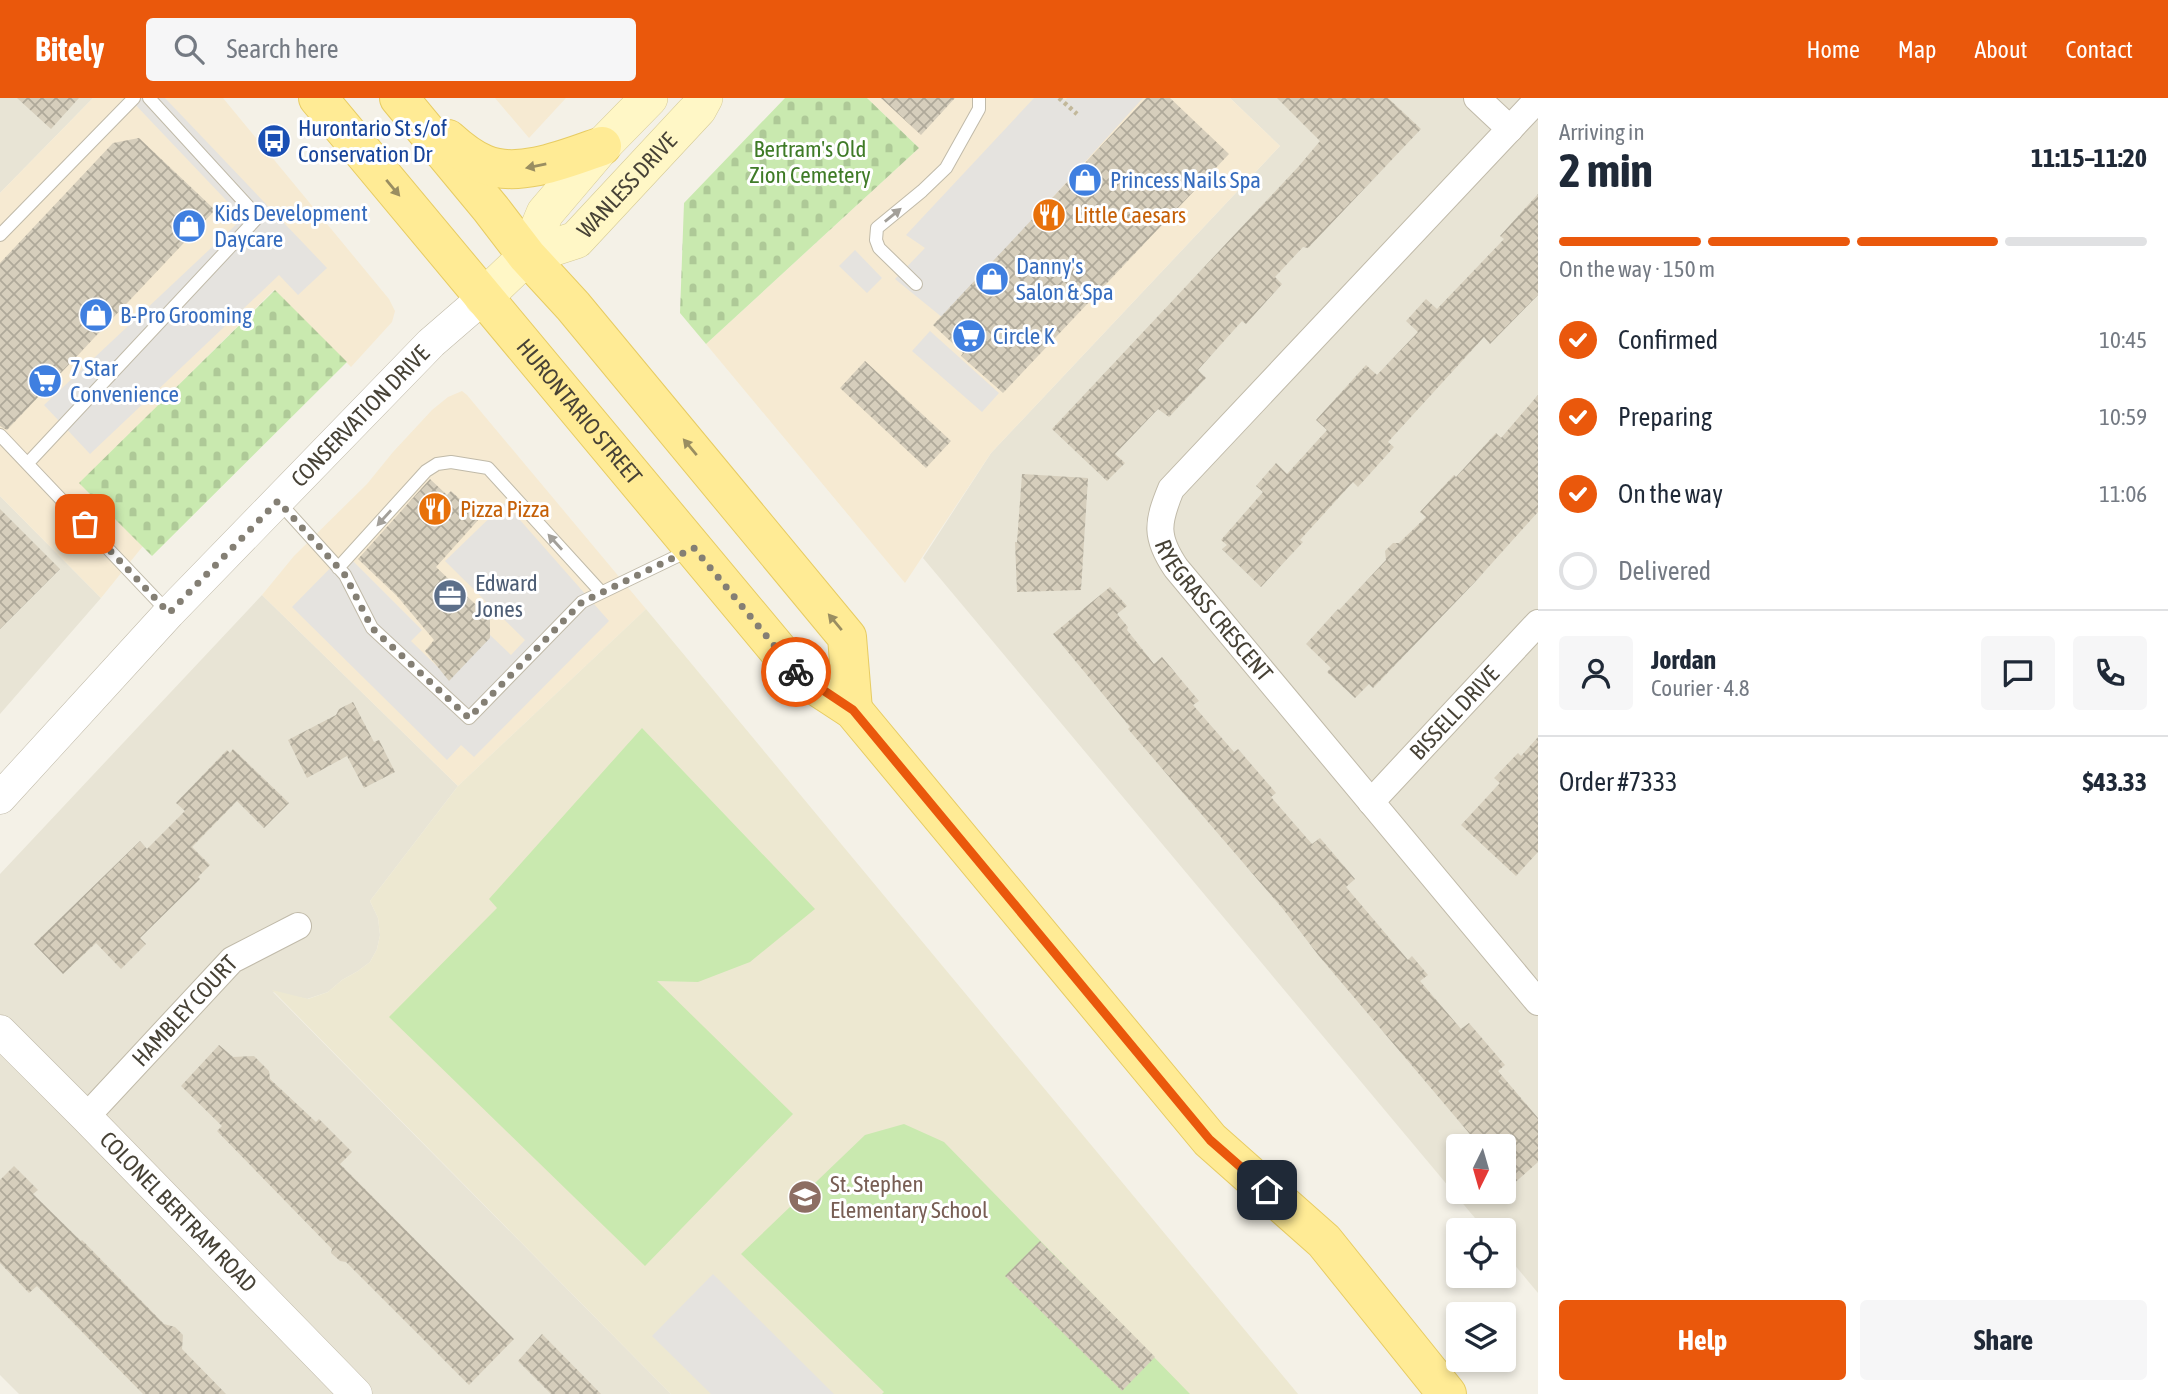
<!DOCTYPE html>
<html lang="en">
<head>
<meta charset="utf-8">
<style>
  body { margin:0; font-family:"Asap Condensed",sans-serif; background:#f6f6f7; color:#1f2937; height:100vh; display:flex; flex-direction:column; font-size:26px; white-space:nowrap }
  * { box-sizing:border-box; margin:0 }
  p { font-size:23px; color:#747a83 }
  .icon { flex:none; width:38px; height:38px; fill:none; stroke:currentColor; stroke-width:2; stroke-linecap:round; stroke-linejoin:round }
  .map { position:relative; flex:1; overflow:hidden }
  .sheet { display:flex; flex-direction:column; background:#fff; width:630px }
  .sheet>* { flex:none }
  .needle { width:46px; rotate:185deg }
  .buttons { position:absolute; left:1446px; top:1036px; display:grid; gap:14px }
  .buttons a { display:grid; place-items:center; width:70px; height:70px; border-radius:7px; background:#fff; box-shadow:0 4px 10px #0003; font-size:35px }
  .pin { position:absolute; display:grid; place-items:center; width:60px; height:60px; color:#fff; margin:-30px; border-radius:14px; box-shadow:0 4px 10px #0006 }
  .courier { position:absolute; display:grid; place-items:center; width:70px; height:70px; margin:-35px; border:5px solid #ea580c; border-radius:50%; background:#fff; color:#222; box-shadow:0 2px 9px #0007 }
  .overview em { font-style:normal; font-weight:700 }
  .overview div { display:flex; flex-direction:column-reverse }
  .overview { display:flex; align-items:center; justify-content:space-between; height:119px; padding:0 21px }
  h1 { font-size:46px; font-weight:700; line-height:52px }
  .bar { display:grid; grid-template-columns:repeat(4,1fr); gap:10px 7px; align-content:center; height:84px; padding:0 21px }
  .bar i { height:9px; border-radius:5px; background:#e0e1e3 }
  .bar .selected { background:#ea580c }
  .bar p { grid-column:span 4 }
  .line { display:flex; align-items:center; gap:18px; padding:0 21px; border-top:2px solid #e0e1e3 }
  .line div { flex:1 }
  .round { display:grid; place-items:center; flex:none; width:74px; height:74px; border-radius:7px; background:#f6f6f7 }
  ol { padding:0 21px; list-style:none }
  li { display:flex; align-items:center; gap:21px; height:77px }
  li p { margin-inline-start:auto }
  li .icon { padding:7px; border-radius:50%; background:#ea580c; color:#fff; stroke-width:4 }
  li:last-child { color:#747a83 }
  li i { width:38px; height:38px; border:4px solid #e0e1e3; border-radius:50% }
  .primary-button { display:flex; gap:14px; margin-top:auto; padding:14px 21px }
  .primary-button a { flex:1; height:80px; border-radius:7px; background:#ea580c; color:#fff; font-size:28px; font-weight:700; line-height:80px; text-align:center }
  .primary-button a+a { background:#f6f6f7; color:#1f2937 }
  header { display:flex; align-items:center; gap:42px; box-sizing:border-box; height:98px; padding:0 35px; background:#ea580c; color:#fff }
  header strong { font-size:33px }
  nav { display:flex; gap:38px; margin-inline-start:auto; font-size:24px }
  .search { width:490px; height:63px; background:#f6f6f7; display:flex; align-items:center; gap:18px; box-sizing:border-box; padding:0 24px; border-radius:7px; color:#747a83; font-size:26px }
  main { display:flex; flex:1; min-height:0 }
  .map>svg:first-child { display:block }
  .residential { fill:#e8e4d5; fill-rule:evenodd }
  .commercial { fill:#f6ead2 }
  .education { fill:#ede8d1 }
  .cemetery { fill:url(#cemetery-stones) }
  .park { fill:#c9e9af }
  .parking { fill:#e5e3df }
  .building { fill:url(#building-cross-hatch) }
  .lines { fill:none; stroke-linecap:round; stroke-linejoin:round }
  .service-casing { stroke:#c0baa9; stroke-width:14 }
  .minor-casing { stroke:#c0baa9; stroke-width:28 }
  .tertiary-casing { stroke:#c0baa9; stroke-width:33 }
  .secondary-casing { stroke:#d5ca96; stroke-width:38 }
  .primary-casing { stroke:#e7cc63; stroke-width:40 }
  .path { stroke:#c2b89a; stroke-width:4.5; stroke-dasharray:3.5 3.5; stroke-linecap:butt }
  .service { stroke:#fff; stroke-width:12 }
  .minor { stroke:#fff; stroke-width:26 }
  .tertiary { stroke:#fff; stroke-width:32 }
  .secondary { stroke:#fff7c6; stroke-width:37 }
  .primary { stroke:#ffeb95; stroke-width:38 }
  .oneway { fill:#9a8e61 }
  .oneway2 { fill:#a3a09a }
  .done { stroke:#847f74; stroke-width:7; stroke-dasharray:0 12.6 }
  .route { stroke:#ea580c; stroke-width:9 }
  .labels { text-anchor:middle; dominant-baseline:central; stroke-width:6; stroke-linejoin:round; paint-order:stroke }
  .transit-label { font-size:23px; fill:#164399; stroke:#fff; text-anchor:start }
  .park-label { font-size:23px; fill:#3f7b27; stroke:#fff }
  .shop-label { font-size:23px; fill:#366cbe; stroke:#fff; text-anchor:start }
  .street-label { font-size:23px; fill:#474236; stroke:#fff }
  .food-label { font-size:23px; fill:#c56008; stroke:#fff; text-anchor:start }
  .service-label { font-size:23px; fill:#4e5e75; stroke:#fff; text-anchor:start }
  .education-label { font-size:23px; fill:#785e54; stroke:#fff; text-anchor:start }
</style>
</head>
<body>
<header>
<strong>Bitely</strong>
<div class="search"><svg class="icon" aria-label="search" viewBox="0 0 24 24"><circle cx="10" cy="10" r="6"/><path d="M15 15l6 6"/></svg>Search here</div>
<nav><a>Home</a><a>Map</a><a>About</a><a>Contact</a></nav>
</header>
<main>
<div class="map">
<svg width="1538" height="1296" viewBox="0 0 1538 1296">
  <defs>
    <pattern id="cemetery-stones" width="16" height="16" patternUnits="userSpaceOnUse" patternTransform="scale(1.75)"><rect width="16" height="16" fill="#c9e9af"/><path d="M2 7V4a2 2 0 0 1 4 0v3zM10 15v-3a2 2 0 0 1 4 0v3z" fill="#aec997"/></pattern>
    <pattern id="building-cross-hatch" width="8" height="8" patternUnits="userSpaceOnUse" patternTransform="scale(1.75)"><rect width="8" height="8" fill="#d6cebc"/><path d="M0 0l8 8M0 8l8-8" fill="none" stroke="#afa99a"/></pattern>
  </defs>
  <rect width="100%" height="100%" fill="#f4f1e7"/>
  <path class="residential" d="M0,0H93L0,95Z
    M1230,0H1538V1195L1503,1153V1132H1485L923,460L991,355L1280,48ZM1458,1048H1503V1094H1458Z
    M0,398L101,500L0,616Z
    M262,497L458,688L370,803L378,820L380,837L377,851L370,864L358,873L342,882L328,894L307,901L273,894L671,1296H19L0,1277V776Z"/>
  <path class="commercial" d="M93,0H223L389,201L395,213L392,224L351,269L274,192L80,385L143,448L101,500L0,398V95Z
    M495,0H566L529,40Z
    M867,0H1230L1280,48L991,355L905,485L706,246L919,50Z
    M462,293L467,297L646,511L458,688L262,497L294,458L367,386L393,354L432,312L448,299Z"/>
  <path class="education" d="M646,511L1298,1296H671L272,892L308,901L328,894L342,882L358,873L370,864L377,851L380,837L378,820L370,803L458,688Z"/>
  <path class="cemetery" d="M785,0H867L919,50L706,246L680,215L684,105Z
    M275,192L347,264L152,458L79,385Z"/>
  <path class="park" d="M642,630L815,811L750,864L698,884L657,883L793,1016L645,1168L389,919L497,810L489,801Z
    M904,1026L944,1044L1190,1296H882L884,1294L741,1156L865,1037Z"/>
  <path class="parking" d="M129,0H165L327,170L298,197L279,177L90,356L44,307L243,120Z
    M1034,0H1063L1065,2L1067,0H1143L943,220L895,181L925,150L906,137Z
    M855,152L882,180L867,195L839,168Z
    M930,233L999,295L982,314L912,253Z
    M505,405L609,523L474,659L461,647L447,662L292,509L345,455L422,532L411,543L447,578L489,536L511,557L525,542L445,463Z
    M713,1176L834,1296H835H711L652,1238Z"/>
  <path class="building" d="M17,0H79L51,31Z
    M881,0H955L921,37Z
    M1146,0H1170L1229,56L1003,295L961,258L963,255L933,227Z
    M1277,0H1388L1421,31L1308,150L1303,149L1275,179L1282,186L1246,226L1242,223L1198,272L1206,280L1169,319L1158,311L1115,356L1125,365L1107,383L1052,331L1299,68L1320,43Z
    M139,40L215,112L7,332L0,328V165L113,45Z
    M1538,96V197L1490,246L1484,239L1388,344L1394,349L1358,389L1353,384L1300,442L1303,444L1261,489L1222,451L1227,447L1221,442L1263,394L1256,388L1276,365L1287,376L1327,332L1316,322L1366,267L1377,277L1418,234L1406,223L1426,201L1437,211L1504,141L1500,138Z
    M865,263L951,343L926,370L840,290Z
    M1538,297V414L1475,484L1373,590L1369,586L1355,600L1327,574L1331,570L1306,546L1338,511L1339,512L1386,462L1385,453L1393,445H1399L1426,419L1420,414L1454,377L1456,379L1496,335L1501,340Z
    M1022,376L1088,380L1081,492L1017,494L1015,444H1017Z
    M430,381L447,397L451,393L480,420L436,469L490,520V540L449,583L425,553L434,542L397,498L358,461Z
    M0,411L60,471L0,531Z
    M1110,489L1127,508L1117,516L1128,529L1127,532L1154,566L1162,559L1199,603L1193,607L1234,654L1238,651L1276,695L1271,699L1312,746L1320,740L1355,781L1346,789L1408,862L1412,858L1428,877L1420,883L1461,931L1469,925L1505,967L1498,973L1538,1020V1064L1503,1095V1048H1480L1319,858L1283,811L1128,631L1130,629L1053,536Z
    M353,604L374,644L379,642L395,674L364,690L347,658L307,680L288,642L336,617L339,611Z
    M1538,639V754L1516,778L1461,727L1500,685L1494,680L1518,655L1521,658Z
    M233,651L289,705L264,730L237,703L192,749L210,767L198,779L200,781L140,840L146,846L121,871L96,845L63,876L34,846L140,743L147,751L185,713L176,705L227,652L230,655Z
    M219,947L233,959L254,958L269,973L270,981L316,1024L319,1021L352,1054L340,1066L514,1241L469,1287L346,1164L340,1163L331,1155L332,1151L217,1033L222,1028L181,988Z
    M14,1068L38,1092L33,1096L81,1143L82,1142L164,1226L175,1229L183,1237L182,1251L226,1296H143L37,1188L29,1195L0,1165V1082Z
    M1040,1143L1155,1259L1122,1293L1005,1178Z
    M542,1236L601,1296H551L518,1263Z"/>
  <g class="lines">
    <g class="service-casing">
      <path id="service" d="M0,137L134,0
        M916,186L879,150L876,142L877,130L922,93L946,70L979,11V0
        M0,337L169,515
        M28,365L258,119L149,0
        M278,403L345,477L372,530L469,620L582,504L690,452
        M338,470L426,373L437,366L451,364L488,370L601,494"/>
    </g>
    <g class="minor-casing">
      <g id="minor">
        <path d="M1477,0L1510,31"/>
        <path id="s1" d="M1538,1L1171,391C1157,425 1155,439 1176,470L1538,904"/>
        <path id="s2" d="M1371,704L1538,525"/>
        <path id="s3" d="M86,1019L232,862L298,828"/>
      </g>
    </g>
    <g class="tertiary-casing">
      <g id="tertiary">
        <path id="s4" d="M0,700L169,515L431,245L483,200"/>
        <path id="s5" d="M0,933L86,1019L356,1296"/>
      </g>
    </g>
    <g class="secondary-casing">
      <g id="secondary">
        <path d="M527,158L545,115L602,48L649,0"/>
        <path id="s6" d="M483,200L527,158L576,142L698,11L704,0"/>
      </g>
    </g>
    <g class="primary-casing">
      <g id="primary">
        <path id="s7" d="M318,0L798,576L853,612L1210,1042L1324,1143L1447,1296"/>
        <path d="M399,0L491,111L527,158L573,208L847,539L853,612"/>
        <path d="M448,41C459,51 470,60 484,66C518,81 568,60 602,48"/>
      </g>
    </g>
    <path class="path" d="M1059,0L1077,16"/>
    <use href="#service" class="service"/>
    <use href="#minor" class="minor"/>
    <use href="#tertiary" class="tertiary"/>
    <use href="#secondary" class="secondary"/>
    <use href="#primary" class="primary"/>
  </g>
  <defs><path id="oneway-solid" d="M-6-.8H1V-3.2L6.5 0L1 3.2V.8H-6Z" transform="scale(1.75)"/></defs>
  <g class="oneway">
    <use href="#oneway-solid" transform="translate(536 68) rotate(169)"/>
    <use href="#oneway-solid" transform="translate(393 90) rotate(50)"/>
    <use href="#oneway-solid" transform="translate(690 349) rotate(-130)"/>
    <use href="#oneway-solid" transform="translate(835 524) rotate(-130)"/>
  </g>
  <g class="oneway2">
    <use href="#oneway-solid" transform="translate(893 117) rotate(-39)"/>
    <use href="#oneway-solid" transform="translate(384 420) rotate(132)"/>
    <use href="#oneway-solid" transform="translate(555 444) rotate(-132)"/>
  </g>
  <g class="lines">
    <path class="done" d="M85,426L169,515L278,403L345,477L372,530L469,620L582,504L694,450L796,574"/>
    <path class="route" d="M796,574L853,612L1210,1042L1267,1092"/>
  </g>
  <defs>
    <g id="bus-disc" transform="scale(1.75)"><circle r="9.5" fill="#1a4fb4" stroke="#fff"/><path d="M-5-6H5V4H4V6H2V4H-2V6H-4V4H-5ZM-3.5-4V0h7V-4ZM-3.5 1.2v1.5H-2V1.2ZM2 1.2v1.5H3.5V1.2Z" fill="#fff"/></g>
    <g id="shop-disc" transform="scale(1.75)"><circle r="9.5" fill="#3f7fe0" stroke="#fff"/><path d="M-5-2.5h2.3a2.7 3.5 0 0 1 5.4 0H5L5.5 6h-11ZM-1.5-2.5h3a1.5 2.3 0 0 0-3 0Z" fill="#fff"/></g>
    <g id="restaurant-disc" transform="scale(1.75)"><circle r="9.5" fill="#e8710a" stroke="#fff"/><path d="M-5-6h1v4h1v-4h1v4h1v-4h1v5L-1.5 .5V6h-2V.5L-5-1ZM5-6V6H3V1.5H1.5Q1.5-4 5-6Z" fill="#fff"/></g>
    <g id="supermarket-disc" transform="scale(1.75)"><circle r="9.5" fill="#3f7fe0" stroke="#fff"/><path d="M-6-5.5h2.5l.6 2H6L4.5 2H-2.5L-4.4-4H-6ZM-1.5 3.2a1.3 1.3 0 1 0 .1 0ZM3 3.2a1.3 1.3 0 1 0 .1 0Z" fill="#fff"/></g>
    <g id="office-disc" transform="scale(1.75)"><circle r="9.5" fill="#5c6f8a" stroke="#fff"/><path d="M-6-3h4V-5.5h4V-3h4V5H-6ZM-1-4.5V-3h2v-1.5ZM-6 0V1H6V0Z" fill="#fff"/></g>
    <g id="school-disc" transform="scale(1.75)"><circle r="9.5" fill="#8d6e63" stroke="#fff"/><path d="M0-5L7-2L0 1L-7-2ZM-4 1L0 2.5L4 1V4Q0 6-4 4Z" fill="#fff"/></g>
  </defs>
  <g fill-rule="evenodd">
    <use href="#bus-disc" x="274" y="43"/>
    <use href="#shop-disc" x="1085" y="82"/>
    <use href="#restaurant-disc" x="1049" y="117"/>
    <use href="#shop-disc" x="189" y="128"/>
    <use href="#shop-disc" x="992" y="181"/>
    <use href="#shop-disc" x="96" y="217"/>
    <use href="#supermarket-disc" x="969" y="238"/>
    <use href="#supermarket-disc" x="45" y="283"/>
    <use href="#restaurant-disc" x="435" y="411"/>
    <use href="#office-disc" x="450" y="498"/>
    <use href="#school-disc" x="805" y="1099"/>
  </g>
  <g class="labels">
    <g class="transit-label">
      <text x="298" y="30">Hurontario St s/of<tspan x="298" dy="26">Conservation Dr</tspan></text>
    </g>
    <g class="park-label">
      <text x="810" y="51">Bertram's Old<tspan x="810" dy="26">Zion Cemetery</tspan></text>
    </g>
    <g class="shop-label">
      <text x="1110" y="82">Princess Nails Spa</text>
      <text x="214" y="115">Kids Development<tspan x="214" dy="26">Daycare</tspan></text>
      <text x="1016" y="168">Danny's<tspan x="1016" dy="26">Salon &amp; Spa</tspan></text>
      <text x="120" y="217">B-Pro Grooming</text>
      <text x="993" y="238">Circle K</text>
      <text x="70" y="270">7 Star<tspan x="70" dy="26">Convenience</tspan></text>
    </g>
    <g class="street-label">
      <text stroke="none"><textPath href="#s6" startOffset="187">WANLESS DRIVE</textPath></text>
      <text stroke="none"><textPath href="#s7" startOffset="408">HURONTARIO STREET</textPath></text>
      <text stroke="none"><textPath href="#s4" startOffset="525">CONSERVATION DRIVE</textPath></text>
      <text stroke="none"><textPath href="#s1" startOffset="676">RYEGRASS CRESCENT</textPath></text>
      <text stroke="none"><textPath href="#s2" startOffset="122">BISSELL DRIVE</textPath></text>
      <text stroke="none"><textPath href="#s3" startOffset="145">HAMBLEY COURT</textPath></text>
      <text stroke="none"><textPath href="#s5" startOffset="254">COLONEL BERTRAM ROAD</textPath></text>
    </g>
    <g class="food-label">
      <text x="1074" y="117">Little Caesars</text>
      <text x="460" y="411">Pizza Pizza</text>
    </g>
    <g class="service-label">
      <text x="475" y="485">Edward<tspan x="475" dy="26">Jones</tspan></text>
    </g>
    <g class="education-label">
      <text x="830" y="1086">St. Stephen<tspan x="830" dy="26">Elementary School</tspan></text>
    </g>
  </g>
</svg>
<div class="buttons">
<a><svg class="needle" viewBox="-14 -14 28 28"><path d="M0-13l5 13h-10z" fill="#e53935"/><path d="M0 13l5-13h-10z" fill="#747a83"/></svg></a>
<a><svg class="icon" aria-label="locate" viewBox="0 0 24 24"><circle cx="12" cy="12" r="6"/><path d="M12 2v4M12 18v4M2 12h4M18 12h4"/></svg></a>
<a><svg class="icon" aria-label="layers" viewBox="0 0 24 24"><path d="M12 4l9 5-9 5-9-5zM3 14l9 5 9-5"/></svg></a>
</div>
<div class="pin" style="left:85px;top:426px;background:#ea580c"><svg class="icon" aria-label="bag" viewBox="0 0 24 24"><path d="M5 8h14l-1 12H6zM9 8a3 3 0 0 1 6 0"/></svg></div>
<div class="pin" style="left:1267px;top:1092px;background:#1f2937"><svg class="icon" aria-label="home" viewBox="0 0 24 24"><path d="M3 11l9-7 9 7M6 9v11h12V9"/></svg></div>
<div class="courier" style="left:796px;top:574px"><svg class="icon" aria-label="bike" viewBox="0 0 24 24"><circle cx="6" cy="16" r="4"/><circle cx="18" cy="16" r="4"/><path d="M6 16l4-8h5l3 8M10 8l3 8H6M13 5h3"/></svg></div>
</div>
<section class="sheet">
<div class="overview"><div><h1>2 min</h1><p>Arriving in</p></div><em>11:15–11:20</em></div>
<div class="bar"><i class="selected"></i><i class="selected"></i><i class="selected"></i><i></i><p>On the way · 150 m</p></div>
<ol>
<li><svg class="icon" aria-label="check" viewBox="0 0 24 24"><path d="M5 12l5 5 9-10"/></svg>Confirmed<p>10:45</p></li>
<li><svg class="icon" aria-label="check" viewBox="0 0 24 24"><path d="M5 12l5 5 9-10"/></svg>Preparing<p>10:59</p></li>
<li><svg class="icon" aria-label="check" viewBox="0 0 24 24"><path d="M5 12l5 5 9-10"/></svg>On the way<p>11:06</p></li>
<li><i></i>Delivered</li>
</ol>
<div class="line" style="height:126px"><a class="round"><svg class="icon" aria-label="person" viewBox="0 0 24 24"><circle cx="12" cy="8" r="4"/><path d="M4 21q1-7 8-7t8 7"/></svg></a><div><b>Jordan</b><p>Courier · 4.8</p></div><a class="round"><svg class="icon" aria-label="chat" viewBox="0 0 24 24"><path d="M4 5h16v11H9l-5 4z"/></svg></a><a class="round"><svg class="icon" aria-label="phone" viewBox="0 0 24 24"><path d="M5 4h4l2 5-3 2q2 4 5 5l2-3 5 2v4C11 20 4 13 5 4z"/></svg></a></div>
<div class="line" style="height:91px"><div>Order #7333</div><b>$43.33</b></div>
<div class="primary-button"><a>Help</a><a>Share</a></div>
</section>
</main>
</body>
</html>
